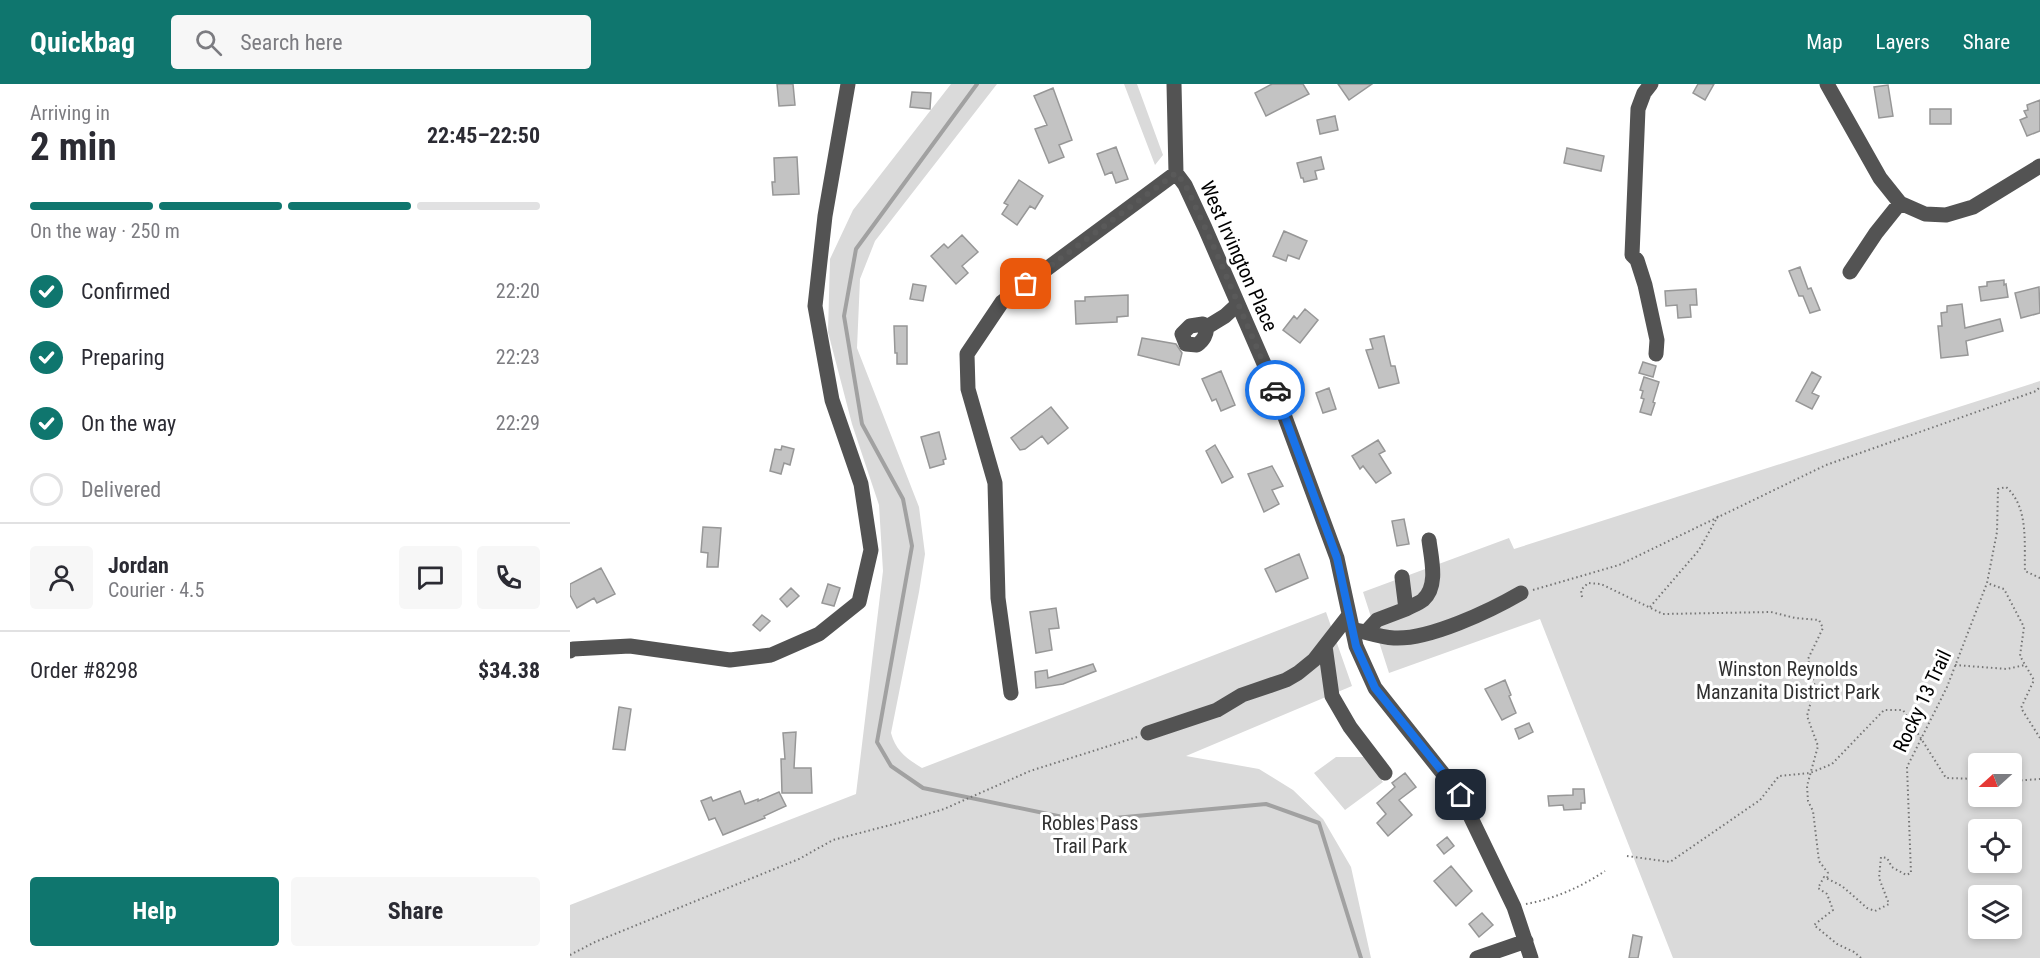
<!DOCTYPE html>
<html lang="en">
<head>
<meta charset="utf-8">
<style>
  body { margin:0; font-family:"Roboto Condensed",sans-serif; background:#f7f7f7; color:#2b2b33; height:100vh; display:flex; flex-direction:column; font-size:22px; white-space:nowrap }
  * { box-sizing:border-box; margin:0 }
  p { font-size:20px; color:#7c7c81 }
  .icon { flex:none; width:33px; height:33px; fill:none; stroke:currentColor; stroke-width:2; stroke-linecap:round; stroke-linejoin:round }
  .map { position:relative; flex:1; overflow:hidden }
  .drawer { display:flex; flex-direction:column; background:#fff; width:570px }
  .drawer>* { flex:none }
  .needle { width:39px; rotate:249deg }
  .buttons { position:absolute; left:1398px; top:669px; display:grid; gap:12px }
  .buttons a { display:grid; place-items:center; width:54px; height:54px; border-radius:6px; background:#fff; box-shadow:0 3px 9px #0003; font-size:30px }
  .pin { position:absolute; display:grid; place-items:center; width:51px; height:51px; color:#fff; margin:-26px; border-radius:12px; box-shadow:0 3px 9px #0006 }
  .courier { position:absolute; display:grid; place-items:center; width:60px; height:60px; margin:-30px; border:4px solid #1a73e8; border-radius:50%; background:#fff; color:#222; box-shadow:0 2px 8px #0007 }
  .headline em { font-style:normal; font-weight:700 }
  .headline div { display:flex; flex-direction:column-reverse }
  .headline { display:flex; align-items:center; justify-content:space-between; height:102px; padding:0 30px }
  h1 { font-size:39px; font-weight:700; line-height:45px }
  .bar { display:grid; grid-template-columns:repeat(4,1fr); gap:9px 6px; align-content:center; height:72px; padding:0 30px }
  .bar i { height:8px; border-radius:4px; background:#e1e1e2 }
  .bar .selected { background:#0f766e }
  .bar p { grid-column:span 4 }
  .line { display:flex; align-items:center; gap:15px; padding:0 30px; border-top:2px solid #e1e1e2 }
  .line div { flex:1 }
  .round { display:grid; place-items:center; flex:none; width:63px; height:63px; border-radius:6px; background:#f7f7f7 }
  ol { padding:0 30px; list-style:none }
  li { display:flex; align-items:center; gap:18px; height:66px }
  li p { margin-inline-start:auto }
  li .icon { padding:6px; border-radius:50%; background:#0f766e; color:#fff; stroke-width:4 }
  li:last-child { color:#7c7c81 }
  li i { width:33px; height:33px; border:3px solid #e1e1e2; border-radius:50% }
  .cta { display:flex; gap:12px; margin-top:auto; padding:12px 30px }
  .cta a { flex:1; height:69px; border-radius:6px; background:#0f766e; color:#fff; font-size:24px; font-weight:700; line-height:69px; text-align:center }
  .cta a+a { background:#f7f7f7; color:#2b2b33 }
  header { display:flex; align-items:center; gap:36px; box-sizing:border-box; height:84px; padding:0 30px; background:#0f766e; color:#fff }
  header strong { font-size:28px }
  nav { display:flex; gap:33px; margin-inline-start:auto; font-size:21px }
  .search { width:420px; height:54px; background:#f7f7f7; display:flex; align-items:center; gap:15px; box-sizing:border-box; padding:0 21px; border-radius:6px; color:#7c7c81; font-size:22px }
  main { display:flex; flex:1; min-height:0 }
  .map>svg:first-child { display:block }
  .green { fill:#dadada; fill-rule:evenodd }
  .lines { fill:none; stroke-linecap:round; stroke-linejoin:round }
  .stream { stroke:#a1a1a1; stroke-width:4 }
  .building { fill:#c3c3c3; stroke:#979797; stroke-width:1.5 }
  .path { stroke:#757575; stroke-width:2; stroke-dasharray:1.5 3; stroke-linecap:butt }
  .minor { stroke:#535353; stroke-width:15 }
  .done { stroke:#595959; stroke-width:6; stroke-dasharray:0 10.8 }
  .route { stroke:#1a73e8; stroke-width:8 }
  .labels { text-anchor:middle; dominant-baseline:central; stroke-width:6; stroke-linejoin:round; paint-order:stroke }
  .street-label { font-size:20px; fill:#000; stroke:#fff }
  .park-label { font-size:20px; fill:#313131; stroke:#fff }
</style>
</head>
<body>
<header>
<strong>Quickbag</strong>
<div class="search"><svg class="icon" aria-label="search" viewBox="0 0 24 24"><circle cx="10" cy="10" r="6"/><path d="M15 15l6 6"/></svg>Search here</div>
<nav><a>Map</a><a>Layers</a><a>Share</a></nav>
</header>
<main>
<section class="drawer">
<div class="headline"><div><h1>2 min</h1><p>Arriving in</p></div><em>22:45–22:50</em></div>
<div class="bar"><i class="selected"></i><i class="selected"></i><i class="selected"></i><i></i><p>On the way · 250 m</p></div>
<ol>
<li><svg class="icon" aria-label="check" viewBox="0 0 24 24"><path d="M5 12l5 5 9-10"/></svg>Confirmed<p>22:20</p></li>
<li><svg class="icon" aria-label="check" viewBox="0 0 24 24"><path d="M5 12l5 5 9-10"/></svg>Preparing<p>22:23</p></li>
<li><svg class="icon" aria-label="check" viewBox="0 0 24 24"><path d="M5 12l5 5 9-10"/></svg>On the way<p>22:29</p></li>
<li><i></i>Delivered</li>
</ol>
<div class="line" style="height:108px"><a class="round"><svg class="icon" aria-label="person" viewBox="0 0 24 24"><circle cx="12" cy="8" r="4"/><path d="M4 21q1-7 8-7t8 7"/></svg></a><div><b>Jordan</b><p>Courier · 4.5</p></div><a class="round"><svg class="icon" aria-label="chat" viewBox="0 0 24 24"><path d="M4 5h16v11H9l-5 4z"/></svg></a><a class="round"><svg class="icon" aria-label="phone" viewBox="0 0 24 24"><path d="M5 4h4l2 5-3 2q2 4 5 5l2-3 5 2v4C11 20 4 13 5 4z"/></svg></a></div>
<div class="line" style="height:78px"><div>Order #8298</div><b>$34.38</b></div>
<div class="cta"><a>Help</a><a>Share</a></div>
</section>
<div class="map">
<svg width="1470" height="874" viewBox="0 0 1470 874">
  <rect width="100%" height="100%" fill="#fff"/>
  <path class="green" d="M381,0H427L305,157L290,195L287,264L349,423L355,470L349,508L321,649C326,667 336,674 352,684L756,528L782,602L616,672L689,685L723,706L753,735L781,783L801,874H0V821L286,710L313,487L309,421L282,340L258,248L260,175L283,126Z
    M554,0H567L593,71L585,81Z
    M1470,297V874H1103L970,535L819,589L793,508L939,454L944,465ZM1408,680H1442V712H1408ZM1408,746H1442V778H1408ZM1408,812H1442V844H1408Z
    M766,673H794L813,698L775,726L744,689Z"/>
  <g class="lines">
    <path class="stream" d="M407,0L286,165L274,232L292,340L333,415L342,462L307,658L321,682L353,704L512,737L696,720L749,739L791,874"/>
  </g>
  <path class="building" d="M207,0H223L225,21L209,22Z
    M702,0H733L739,10L696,32L685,9Z
    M768,0H802L779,16Z
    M1128,0H1144L1135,16L1123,9Z
    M1318,1L1323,32L1309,34L1304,3Z
    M483,4L502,56L489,61L494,73L479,79L465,45L477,41L464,12Z
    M342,8L361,9L360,25L340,23Z
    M1470,16V47L1457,52L1450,36L1457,33L1454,27L1458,26L1457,21Z
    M1360,25H1381V40H1360Z
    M765,32L768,46L750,50L747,36Z
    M546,63L558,95L546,99L542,88L535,91L527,70Z
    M997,64L1034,72L1031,87L994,79Z
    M227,73L229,110L203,111L202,98H205L204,74Z
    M751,73L754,85L745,87L747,95L734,98L733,94H731L727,79Z
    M449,96L473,112L465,125L460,122L447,141L432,130L438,121L434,119Z
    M714,147L737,157L729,175L718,171L716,177L703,172Z
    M392,151L408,168L392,182L398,189L386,200L361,172L374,160L378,164Z
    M1230,183L1238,205L1241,204L1250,226L1240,229L1233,212H1229L1219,187Z
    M1434,196V201L1436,200L1438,213L1411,217L1409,203L1417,202V198Z
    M343,200L356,202L353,217L340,215Z
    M1469,203L1470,229L1451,234L1445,209Z
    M1126,205L1127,221H1120L1121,233L1108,234L1107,221L1096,222L1095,207Z
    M558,211V232L547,233V238L506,240L505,217H515V213Z
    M1392,220L1395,244L1430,235L1433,247L1396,257L1398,271L1371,274L1368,242H1372L1371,229L1377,228V222Z
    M735,225L748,236L730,259L713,246L724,232L727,235Z
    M324,242H337V280H327V269H325Z
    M814,252L821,282H825L829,299L809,304L796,266L803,265L800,255Z
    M572,254L606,260L612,269L609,281L568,271Z
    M1073,278L1086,282L1083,293L1069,289Z
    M651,287L665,321L651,327L646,315L642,317L632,295Z
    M1242,288L1251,293L1242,309L1249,312L1242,325L1226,317Z
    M1074,293L1089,298L1083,318L1085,319L1081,331L1070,328L1074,315L1071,314L1073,307L1070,306Z
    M759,304L766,325L753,329L746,309Z
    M481,323L498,344L478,360L472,352L455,365L450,366L441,354Z
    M369,348L376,375L373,376L374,380L360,384L351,353Z
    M808,356L815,367L809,370L821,389L806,399L793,382L790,385L782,372Z
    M645,361L663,393L652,399L636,367Z
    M212,362L224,365L220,381L214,379L211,390L200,387L205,365L211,366Z
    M702,382L713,402L702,406L709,420L694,428L678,390Z
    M834,435L839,460L827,462L822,437Z
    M133,443L151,444L148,483H137L138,469L131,468Z
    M729,470L738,494L706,508L695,485Z
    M31,484L45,510L27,519L24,514L7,524L0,511V500Z
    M258,500L270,504L264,522L252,519Z
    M221,504L229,512L217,523L210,515Z
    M486,524L489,544L479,545L482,566L466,569L460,528Z
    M192,531L200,537L190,547L183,541Z
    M523,580L526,587L493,600L466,604L465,588L477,586L478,594Z
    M935,596L941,611L939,612L946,629L932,636L915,605Z
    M49,623L61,625L55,666L43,665Z
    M959,639L963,648L949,655L945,645Z
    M226,648L224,684H241L242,709H212L211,675H215L213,649Z
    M835,689L846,703L829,716L842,731L818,752L807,739L816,730L807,719L825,703L822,699Z
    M1003,705H1014L1015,719H1011V725L994,726L993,721L979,722L978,712L1003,711Z
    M170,707L175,720L188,715V717L209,708L216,722L194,732L195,734L153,751L145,734L139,736L131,717L141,713L143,717Z
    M877,753L884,762L874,770L867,761Z
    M881,782L902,807L886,822L864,797Z
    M912,829L923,841L909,853L899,840Z
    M1063,851L1072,853L1068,874H1059Z"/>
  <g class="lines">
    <path class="path" d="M1470,494L1455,487C1454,459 1459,423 1436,403L1428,405L1427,448L1417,499L1434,505L1454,543L1450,572L1464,596L1451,624L1470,654
      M963,506L1049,481L1256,381L1466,307L1470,303
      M1012,513L1011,506L1018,499L1031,500L1093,530L1201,528L1225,534L1249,536L1253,544L1238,575L1245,603L1237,632L1248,662L1237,702L1238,717L1243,727L1249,777L1258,789L1257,795
      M1080,523L1129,466L1148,432
      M1385,581L1437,585L1455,581
      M1442,697L1470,695
      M1057,772L1100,778L1190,716L1209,692L1240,689L1262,680L1314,626H1333L1376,694L1408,695
      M956,820C984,815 1011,803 1035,787
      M0,871L25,858L229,775L263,756L328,739L374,725L460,687L567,653
      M1291,874L1284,868L1267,860L1244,841L1263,826L1257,810L1248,804L1254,793L1272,802L1297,824L1305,827L1319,820L1309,794L1311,773L1317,774L1322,783L1336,791L1341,789L1337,683L1377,603L1417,499"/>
    <path class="minor" d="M604,0L606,89L615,101L635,144L702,298L767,474L786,562L805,604L890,711L944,823L961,874
      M1081,0L1074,9L1068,25L1062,171L1067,176L1075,201L1087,256L1086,270
      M1257,0L1310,94L1330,119L1355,130L1376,131L1403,123L1470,82
      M1280,188L1306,149L1330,119
      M637,243L633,240L620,242L612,250L616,260L627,261C634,256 636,251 637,243L655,232L668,220
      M836,525C841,522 848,520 853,516C869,502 861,474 859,456
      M782,545C796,548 810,553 824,554C859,556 920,527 951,509
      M796,548L807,536L836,525L832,493
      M755,562L762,612L780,643L815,689
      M0,567L3,565L60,562L160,576L201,571L249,550L289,518L301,466L291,400L262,316L245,222L255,132L278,0
      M441,609L428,514L425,399L398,305L397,270L432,218L606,89
      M578,649L647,626L672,611L716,596L728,589L744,576L779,531
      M907,874L956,857"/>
  </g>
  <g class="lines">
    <path class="done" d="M456,200L606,89L615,100L643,161L705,306"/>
    <path class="route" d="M705,306L767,474L786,562L805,604L891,711"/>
  </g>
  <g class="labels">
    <g class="street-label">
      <text transform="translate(669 172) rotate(66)">West Irvington Place</text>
      <text transform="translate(1352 617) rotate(-65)">Rocky 13 Trail</text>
    </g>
    <g class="park-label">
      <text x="1218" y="585">Winston Reynolds<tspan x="1218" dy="23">Manzanita District Park</tspan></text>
      <text x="520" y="739">Robles Pass<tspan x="520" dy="23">Trail Park</tspan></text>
    </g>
  </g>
</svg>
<div class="buttons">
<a><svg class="needle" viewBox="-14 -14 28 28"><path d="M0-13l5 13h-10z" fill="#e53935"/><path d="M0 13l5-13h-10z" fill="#7c7c81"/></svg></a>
<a><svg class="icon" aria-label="locate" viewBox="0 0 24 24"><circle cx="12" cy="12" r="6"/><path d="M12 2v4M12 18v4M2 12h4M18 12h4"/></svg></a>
<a><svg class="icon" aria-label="layers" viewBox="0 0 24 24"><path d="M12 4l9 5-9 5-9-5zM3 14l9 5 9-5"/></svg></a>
</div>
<div class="pin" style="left:456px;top:200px;background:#ea580c"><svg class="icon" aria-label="bag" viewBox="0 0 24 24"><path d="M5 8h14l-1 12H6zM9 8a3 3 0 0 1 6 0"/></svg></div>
<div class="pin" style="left:891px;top:711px;background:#1f2937"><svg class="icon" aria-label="home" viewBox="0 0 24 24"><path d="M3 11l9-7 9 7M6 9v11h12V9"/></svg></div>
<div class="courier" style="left:705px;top:306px"><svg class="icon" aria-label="car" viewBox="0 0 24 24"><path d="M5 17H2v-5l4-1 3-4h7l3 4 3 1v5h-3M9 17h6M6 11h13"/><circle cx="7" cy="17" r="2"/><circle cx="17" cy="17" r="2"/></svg></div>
</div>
</main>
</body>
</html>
